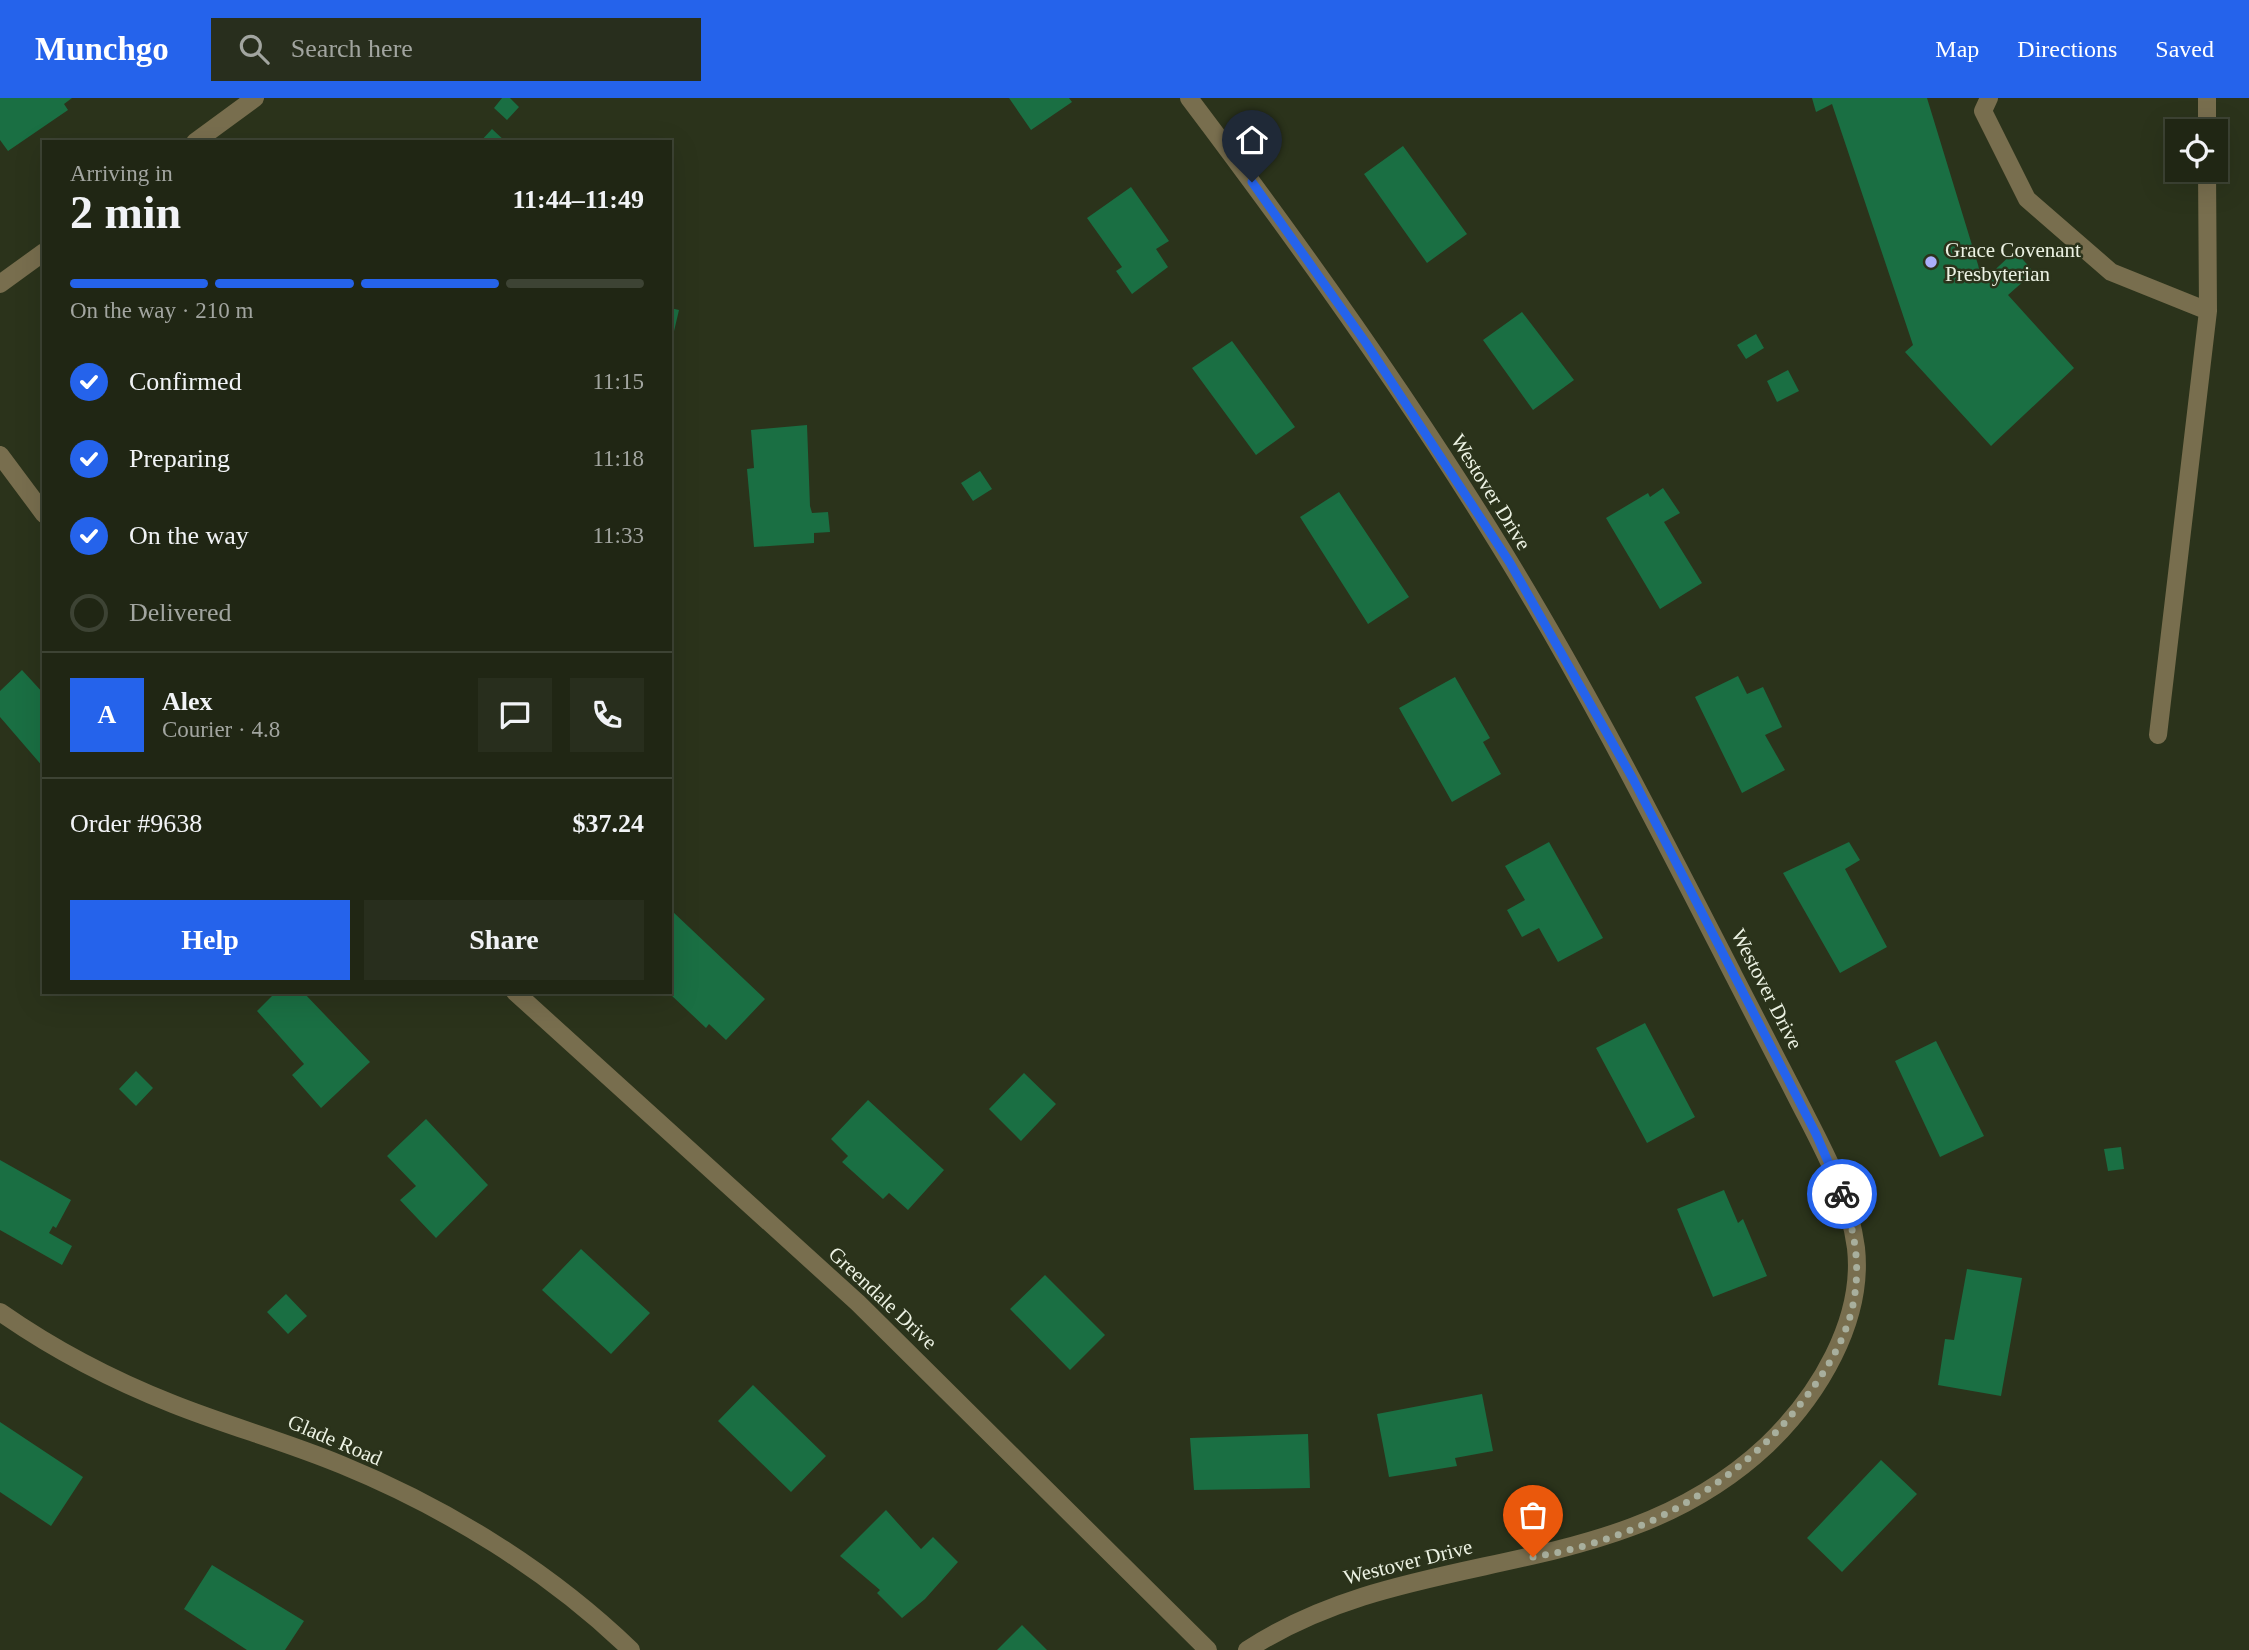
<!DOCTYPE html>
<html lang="en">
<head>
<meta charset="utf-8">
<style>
  body { margin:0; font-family:"Times New Roman",serif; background:#282e1d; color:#f1f3f6; height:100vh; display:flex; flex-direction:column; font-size:26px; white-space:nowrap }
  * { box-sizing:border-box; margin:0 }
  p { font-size:23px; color:#a2a5a0 }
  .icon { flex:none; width:38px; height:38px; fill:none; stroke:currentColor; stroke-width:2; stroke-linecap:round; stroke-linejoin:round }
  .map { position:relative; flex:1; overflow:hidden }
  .details { position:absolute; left:42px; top:42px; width:630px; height:854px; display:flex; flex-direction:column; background:#202614; border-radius:0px; box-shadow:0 7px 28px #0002,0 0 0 2px #3d4334 }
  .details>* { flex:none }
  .tools { position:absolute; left:2165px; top:21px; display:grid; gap:14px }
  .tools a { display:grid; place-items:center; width:63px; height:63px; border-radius:0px; background:#202614; box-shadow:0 7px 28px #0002,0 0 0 2px #3d4334; font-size:35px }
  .pin { position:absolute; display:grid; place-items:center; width:60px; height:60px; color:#fff; margin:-72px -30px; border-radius:50% 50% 50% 0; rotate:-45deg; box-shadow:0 0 7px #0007 }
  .pin .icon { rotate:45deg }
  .courier { position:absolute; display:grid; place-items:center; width:70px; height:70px; margin:-35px; border:5px solid #2563eb; border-radius:50%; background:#fff; color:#222; box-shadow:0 2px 9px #0007 }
  .overview em { font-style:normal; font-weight:700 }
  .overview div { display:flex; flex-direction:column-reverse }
  .overview { display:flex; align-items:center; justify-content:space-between; height:119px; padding:0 28px }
  h1 { font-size:46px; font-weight:700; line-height:52px }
  .bar { display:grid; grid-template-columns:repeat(4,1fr); gap:10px 7px; align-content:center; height:84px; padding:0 28px }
  .bar i { height:9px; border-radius:5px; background:#3d4334 }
  .bar .selected { background:#2563eb }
  .bar p { grid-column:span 4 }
  .line { display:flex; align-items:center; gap:18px; padding:0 28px; border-top:2px solid #3d4334 }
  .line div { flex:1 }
  .round { display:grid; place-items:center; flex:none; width:74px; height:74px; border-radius:0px; background:#282e1d }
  ol { padding:0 28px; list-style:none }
  li { display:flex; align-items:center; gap:21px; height:77px }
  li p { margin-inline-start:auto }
  li .icon { padding:7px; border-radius:50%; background:#2563eb; color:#fff; stroke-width:4 }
  li:last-child { color:#a2a5a0 }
  li i { width:38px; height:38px; border:4px solid #3d4334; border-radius:50% }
  .cta { display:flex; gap:14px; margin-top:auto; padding:14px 28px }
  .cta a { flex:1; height:80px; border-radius:0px; background:#2563eb; color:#fff; font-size:28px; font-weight:700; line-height:80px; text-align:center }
  .cta a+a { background:#282e1d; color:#f1f3f6 }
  header { display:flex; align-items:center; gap:42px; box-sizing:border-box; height:98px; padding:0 35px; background:#2563eb; color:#fff }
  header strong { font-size:33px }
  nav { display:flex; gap:38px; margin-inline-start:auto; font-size:24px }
  .search { width:490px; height:63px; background:#282e1d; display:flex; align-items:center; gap:18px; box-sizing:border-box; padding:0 24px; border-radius:0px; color:#a2a5a0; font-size:26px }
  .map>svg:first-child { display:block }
  .building { fill:#1a6f43 }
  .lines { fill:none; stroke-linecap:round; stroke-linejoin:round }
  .minor { stroke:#786e4e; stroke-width:18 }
  .done { stroke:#a8af9d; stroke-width:7; stroke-dasharray:0 12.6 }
  .route { stroke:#2563eb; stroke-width:9 }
  .poi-dot { fill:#abaffb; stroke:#2b331b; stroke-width:2.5 }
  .labels { text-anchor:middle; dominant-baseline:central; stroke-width:5; stroke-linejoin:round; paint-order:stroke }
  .poi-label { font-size:21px; fill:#ecf2e3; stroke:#2b331b; text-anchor:start }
  .street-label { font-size:21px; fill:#ecf2e3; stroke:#2b331b }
</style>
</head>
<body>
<header>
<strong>Munchgo</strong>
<div class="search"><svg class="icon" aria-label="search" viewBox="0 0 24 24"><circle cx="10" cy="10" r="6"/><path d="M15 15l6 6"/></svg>Search here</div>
<nav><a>Map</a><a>Directions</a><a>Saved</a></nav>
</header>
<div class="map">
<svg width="2249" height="1552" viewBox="0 0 2249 1552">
  <rect width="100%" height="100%" fill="#2b331b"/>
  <path class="building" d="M0,0H72L64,6L68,12L8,53L0,42Z
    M502,0H510L519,9L507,22L494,10Z
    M1009,0H1069L1072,4L1031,32Z
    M1812,0H1927L1983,183L2015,153L2034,174L2008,197L2074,270L1991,348L1905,254L1913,247L1832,6L1816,14Z
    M492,31L506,44H480Z
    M1403,48L1467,136L1427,165L1364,76Z
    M1131,89L1169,143L1156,151L1168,169L1132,196L1116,173L1122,169L1087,120Z
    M670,210L679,212L671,246H670Z
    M1522,214L1574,282L1533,312L1483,242Z
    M1756,236L1764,250L1746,261L1737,247Z
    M1232,243L1295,329L1256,357L1192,270Z
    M1788,272L1799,293L1777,304L1767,283Z
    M807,327L810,408L812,415L828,414L830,434L814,435V445L754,449L747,371L754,370L751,332Z
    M980,373L992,391L973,403L961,385Z
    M1663,390L1680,415L1664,424L1702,485L1660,511L1606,420L1648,395L1650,399Z
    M1339,394L1409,499L1368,526L1300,419Z
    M22,572L44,596V670L0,619V593Z
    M1738,578L1747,596L1763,589L1782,629L1765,637L1785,672L1742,695L1695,599Z
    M1455,579L1490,640L1483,644L1501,676L1452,704L1399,610Z
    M1549,744L1603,840L1558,864L1539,830L1522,839L1507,812L1525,802L1505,768Z
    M1849,744L1860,762L1845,771L1887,849L1840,875L1783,775Z
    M672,813L765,901L726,942L709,926L706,930L670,896Z
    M276,894H303L370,964L321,1010L292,977L304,966L257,913Z
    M1645,925L1695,1019L1647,1045L1596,950Z
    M1936,943L1984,1038L1940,1059L1895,963Z
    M136,973L153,990L136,1008L119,991Z
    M1024,975L1056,1006L1021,1043L989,1011Z
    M868,1002L944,1072L908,1112L889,1095L883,1101L842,1064L848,1058L831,1041Z
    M426,1021L488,1087L436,1140L400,1102L416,1088L387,1058Z
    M2121,1049L2124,1071L2108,1073L2104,1051Z
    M0,1062L71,1102L56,1130L53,1128L49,1135L72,1148L62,1167L0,1132Z
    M1724,1092L1738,1125L1743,1121L1767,1178L1713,1199L1677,1111Z
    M581,1151L650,1215L611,1256L542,1192Z
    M1967,1171L2022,1180L2001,1298L1938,1287L1945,1241L1954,1242Z
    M1045,1177L1105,1237L1070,1272L1010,1211Z
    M286,1196L307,1218L288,1236L267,1214Z
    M753,1287L826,1358L791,1394L718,1323Z
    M1482,1296L1493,1353L1455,1360L1457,1368L1389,1379L1377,1316Z
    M0,1324L83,1379L51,1428L0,1394Z
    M1308,1336L1310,1390L1194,1392L1190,1340Z
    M1881,1362L1917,1396L1842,1474L1807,1440Z
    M886,1412L921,1451L933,1439L958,1464L925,1501L902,1520L877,1495L880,1492L840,1458Z
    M212,1467L304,1523L285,1552H247L184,1511Z
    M1022,1527L1047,1552H997Z"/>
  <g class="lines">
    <path class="minor" d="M1189,0C1294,139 1396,281 1488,429C1579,574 1656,726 1734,878C1755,919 1776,960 1798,1002C1822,1049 1849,1096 1856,1150C1864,1223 1818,1298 1767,1347C1616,1489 1412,1444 1247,1552
      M1989,0L1983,13L2027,101L2111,174L2208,213
      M2207,0V33
      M195,44L255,0
      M0,186L44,154
      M0,357L44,416
      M2158,637L2208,213L2207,72
      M515,894L858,1205L1208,1552
      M0,1214C53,1251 112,1282 173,1306C228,1328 287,1344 342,1367C447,1410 549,1473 631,1552"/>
  </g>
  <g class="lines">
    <path class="done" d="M1533,1459C1641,1442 1740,1386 1806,1299C1829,1269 1850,1234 1855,1195C1860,1160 1853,1129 1842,1096"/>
    <path class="route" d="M1252,84L1366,245L1510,465L1633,681L1816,1036L1842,1096"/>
  </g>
  <circle class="poi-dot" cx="1931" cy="164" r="7"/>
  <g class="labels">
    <g class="poi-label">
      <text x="1945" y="152">Grace Covenant<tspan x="1945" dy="24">Presbyterian</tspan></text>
    </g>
    <g class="street-label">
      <text transform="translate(1491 394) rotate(58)">Westover Drive</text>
      <text transform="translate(1767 891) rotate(63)">Westover Drive</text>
      <text transform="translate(883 1200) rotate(43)">Greendale Drive</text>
      <text transform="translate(335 1342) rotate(23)">Glade Road</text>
      <text transform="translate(1408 1464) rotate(-14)">Westover Drive</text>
    </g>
  </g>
</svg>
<div class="tools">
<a><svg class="icon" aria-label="locate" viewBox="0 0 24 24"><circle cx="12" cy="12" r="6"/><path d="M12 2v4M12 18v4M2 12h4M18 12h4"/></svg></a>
</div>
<div class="pin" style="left:1533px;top:1459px;background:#ea580c"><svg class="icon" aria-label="bag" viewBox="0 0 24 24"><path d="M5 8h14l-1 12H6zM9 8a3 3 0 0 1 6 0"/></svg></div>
<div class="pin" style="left:1252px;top:84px;background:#1f2937"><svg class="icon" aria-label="home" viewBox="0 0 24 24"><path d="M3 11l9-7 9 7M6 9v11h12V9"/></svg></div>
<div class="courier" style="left:1842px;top:1096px"><svg class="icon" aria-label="bike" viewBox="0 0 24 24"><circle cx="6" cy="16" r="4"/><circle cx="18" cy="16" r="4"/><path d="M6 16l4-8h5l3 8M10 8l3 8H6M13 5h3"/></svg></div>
<section class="details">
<div class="overview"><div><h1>2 min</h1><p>Arriving in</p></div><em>11:44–11:49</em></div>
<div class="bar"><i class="selected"></i><i class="selected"></i><i class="selected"></i><i></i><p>On the way · 210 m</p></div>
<ol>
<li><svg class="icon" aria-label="check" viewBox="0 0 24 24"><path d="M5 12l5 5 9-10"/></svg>Confirmed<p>11:15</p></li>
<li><svg class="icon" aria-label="check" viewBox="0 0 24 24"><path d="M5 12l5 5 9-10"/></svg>Preparing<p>11:18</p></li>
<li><svg class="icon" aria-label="check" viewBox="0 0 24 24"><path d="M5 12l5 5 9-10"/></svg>On the way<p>11:33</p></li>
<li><i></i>Delivered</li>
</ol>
<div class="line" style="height:126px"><b class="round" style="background:#2563eb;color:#fff">A</b><div><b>Alex</b><p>Courier · 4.8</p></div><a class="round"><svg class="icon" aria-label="chat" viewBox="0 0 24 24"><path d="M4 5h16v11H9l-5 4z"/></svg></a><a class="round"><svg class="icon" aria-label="phone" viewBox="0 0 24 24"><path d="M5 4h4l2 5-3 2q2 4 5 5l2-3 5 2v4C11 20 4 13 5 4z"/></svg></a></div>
<div class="line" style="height:91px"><div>Order #9638</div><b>$37.24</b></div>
<div class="cta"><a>Help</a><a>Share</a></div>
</section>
</div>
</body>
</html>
